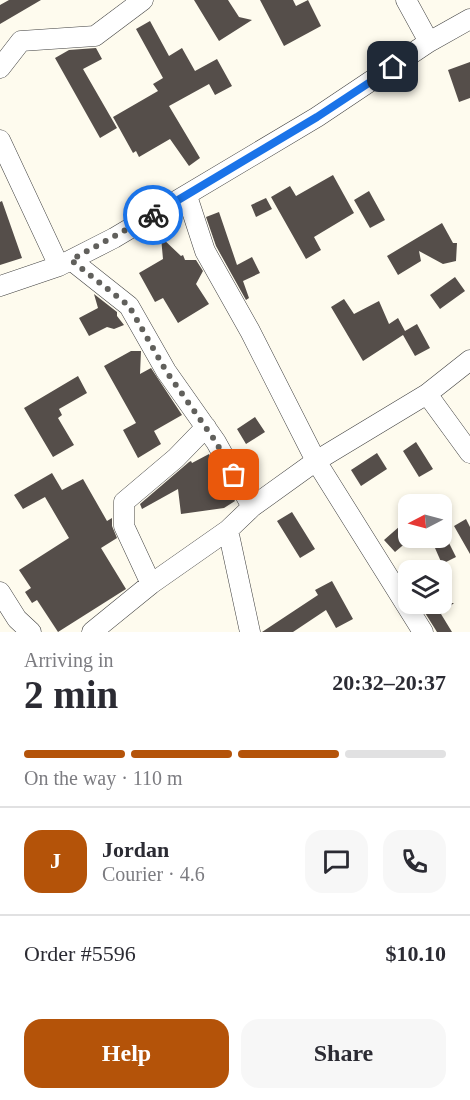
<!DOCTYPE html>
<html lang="en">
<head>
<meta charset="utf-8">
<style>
  body { margin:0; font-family:Georgia,serif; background:#f7f7f7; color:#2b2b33; height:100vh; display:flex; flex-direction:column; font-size:22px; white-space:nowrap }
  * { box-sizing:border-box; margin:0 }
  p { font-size:20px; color:#7c7c81 }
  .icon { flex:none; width:33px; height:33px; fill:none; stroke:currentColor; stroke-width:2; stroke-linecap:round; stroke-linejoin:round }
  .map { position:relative; height:632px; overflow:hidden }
  .details { display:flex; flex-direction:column; background:#fff; flex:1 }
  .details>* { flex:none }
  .needle { width:39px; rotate:264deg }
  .tools { position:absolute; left:398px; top:494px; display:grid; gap:12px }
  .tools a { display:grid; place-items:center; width:54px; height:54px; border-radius:12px; background:#fff; box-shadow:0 3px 9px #0003; font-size:30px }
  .pin { position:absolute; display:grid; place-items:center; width:51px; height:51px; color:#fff; margin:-26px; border-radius:12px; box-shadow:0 3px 9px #0006 }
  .courier { position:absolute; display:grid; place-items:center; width:60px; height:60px; margin:-30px; border:4px solid #1a73e8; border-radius:50%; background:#fff; color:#222; box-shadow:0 2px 8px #0007 }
  .head em { font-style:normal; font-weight:700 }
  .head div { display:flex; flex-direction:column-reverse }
  .head { display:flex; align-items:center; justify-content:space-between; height:102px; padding:0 24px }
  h1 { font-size:39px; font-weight:700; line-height:45px }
  .bar { display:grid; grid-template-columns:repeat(4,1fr); gap:9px 6px; align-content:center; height:72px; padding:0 24px }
  .bar i { height:8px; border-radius:4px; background:#e1e1e2 }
  .bar .active { background:#b45309 }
  .bar p { grid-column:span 4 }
  .line { display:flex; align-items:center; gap:15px; padding:0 24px; border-top:2px solid #e1e1e2 }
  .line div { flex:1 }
  .round { display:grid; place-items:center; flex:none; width:63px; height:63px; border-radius:18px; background:#f7f7f7 }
  .primary-button { display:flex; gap:12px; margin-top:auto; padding:12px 24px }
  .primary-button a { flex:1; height:69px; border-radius:18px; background:#b45309; color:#fff; font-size:24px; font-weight:700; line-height:69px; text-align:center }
  .primary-button a+a { background:#f7f7f7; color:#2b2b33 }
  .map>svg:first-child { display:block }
  .building { fill:#554e4a }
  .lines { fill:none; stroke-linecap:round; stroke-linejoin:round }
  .minor-casing { stroke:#404040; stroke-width:21 }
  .minor { stroke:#fff; stroke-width:20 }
  .done { stroke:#61605c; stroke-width:6; stroke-dasharray:0 10.8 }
  .route { stroke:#1a73e8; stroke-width:8 }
</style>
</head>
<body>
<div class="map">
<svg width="470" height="632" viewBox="0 0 470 632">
  <rect width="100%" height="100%" fill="#fefbee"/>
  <path class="building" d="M9,0H41L0,24V5Z
    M194,0H228L239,17L252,20L219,41Z
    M260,0H293L296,6L308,0L321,26L284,46Z
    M150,21L169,56L182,48L195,71L217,59L232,86L215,95L209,84L169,106L200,158L189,166L170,139L139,157L136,151L133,153L113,117L158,91L153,84L163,78L136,29Z
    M96,48L102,59L83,69L117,128L100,138L55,58L69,50Z
    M470,62V98L459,102L448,70Z
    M333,175L354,213L314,237L321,250L306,259L271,197L290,186L296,196Z
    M369,191L385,220L370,228L354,200Z
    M266,198L272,209L256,217L251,205Z
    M2,201L22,258L0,265V202Z
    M219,212L237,265L252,257L260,273L243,281L249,298L246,300L216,246L206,217Z
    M442,223L453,243H457L456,261L443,264L419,251L421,261L398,275L387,256Z
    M161,237L181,256L183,255L185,260H196L203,271L196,284L209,304L178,323L163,298L155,302L139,273L163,259Z
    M455,277L465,291L440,309L430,295Z
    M94,294L117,312V316L124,325L114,329L107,327L89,336L79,318L98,308Z
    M344,299L354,314L379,301L389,324L398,318L405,331L417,324L430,348L415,356L403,335L363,361L331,307Z
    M131,351H141L140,374L151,368L182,415L154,431L161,444L138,458L123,430L136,423L104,366Z
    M78,376L87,393L59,409L62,415L58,418L74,445L53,457L24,408Z
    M255,417L265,432L246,444L237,429Z
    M416,442L433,469L419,477L403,451Z
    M377,453L387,469L361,486L351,470Z
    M209,454L235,501L224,508L181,514L178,489L142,509L140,504L189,462L191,461L192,463Z
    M52,473L62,490L83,479L107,521L112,518V526L117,538L101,548L126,589L58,632L37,600L32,603L25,592L31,588L19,570L69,538L45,497L23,509L14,495Z
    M292,512L315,549L300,558L277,521Z
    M408,519V541L395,552L384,540Z
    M466,519L470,527V554L454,526Z
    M448,541L456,557L442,564L435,548Z
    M332,581L353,619L336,628L326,610L293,632H262L318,595L315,590Z
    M428,603H454L441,614L452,632H437L422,608Z"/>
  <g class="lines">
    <g class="minor-casing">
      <path id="minor" d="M406,0L429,42
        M0,68L21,41L95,36L143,0
        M0,140L59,266
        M182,198L189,202L205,251L250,331L316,461L423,632
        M71,260L129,306L166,371L216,442L252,507
        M0,286L59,266L114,238L317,117L429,42L470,19
        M427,394L470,453
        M228,530L250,632
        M151,584L124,526V502L176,458L206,427
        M0,592L17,619L31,632
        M92,632L151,584L228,530L252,507L316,461L427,394L470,360"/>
    </g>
    <use href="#minor" class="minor"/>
  </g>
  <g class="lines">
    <path class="done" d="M153,215L71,260L129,306L166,371L216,442L234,475"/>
    <path class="route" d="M153,215L317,117L393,67"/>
  </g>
</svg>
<div class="tools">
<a><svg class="needle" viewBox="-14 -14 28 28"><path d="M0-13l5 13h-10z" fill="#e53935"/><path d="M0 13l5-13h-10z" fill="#7c7c81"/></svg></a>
<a><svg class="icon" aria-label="layers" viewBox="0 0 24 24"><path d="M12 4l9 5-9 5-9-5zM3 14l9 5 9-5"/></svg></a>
</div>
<div class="pin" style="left:234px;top:475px;background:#ea580c"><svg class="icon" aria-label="bag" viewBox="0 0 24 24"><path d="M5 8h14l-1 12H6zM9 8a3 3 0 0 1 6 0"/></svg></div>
<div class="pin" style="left:393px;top:67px;background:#1f2937"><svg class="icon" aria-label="home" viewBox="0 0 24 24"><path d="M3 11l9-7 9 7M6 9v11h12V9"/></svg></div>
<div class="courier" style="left:153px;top:215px"><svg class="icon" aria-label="bike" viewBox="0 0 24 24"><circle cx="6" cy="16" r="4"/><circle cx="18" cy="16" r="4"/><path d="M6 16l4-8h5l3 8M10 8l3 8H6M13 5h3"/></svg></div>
</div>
<section class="details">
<div class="head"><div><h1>2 min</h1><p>Arriving in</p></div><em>20:32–20:37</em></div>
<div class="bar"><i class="active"></i><i class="active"></i><i class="active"></i><i></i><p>On the way · 110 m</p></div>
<div class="line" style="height:108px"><b class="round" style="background:#b45309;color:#fff">J</b><div><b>Jordan</b><p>Courier · 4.6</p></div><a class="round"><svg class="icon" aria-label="chat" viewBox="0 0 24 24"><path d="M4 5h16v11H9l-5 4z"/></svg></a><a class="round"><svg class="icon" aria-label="phone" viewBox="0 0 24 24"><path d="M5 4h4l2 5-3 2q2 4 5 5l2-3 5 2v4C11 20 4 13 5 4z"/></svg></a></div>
<div class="line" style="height:78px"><div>Order #5596</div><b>$10.10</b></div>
<div class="primary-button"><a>Help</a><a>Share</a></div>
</section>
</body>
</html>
